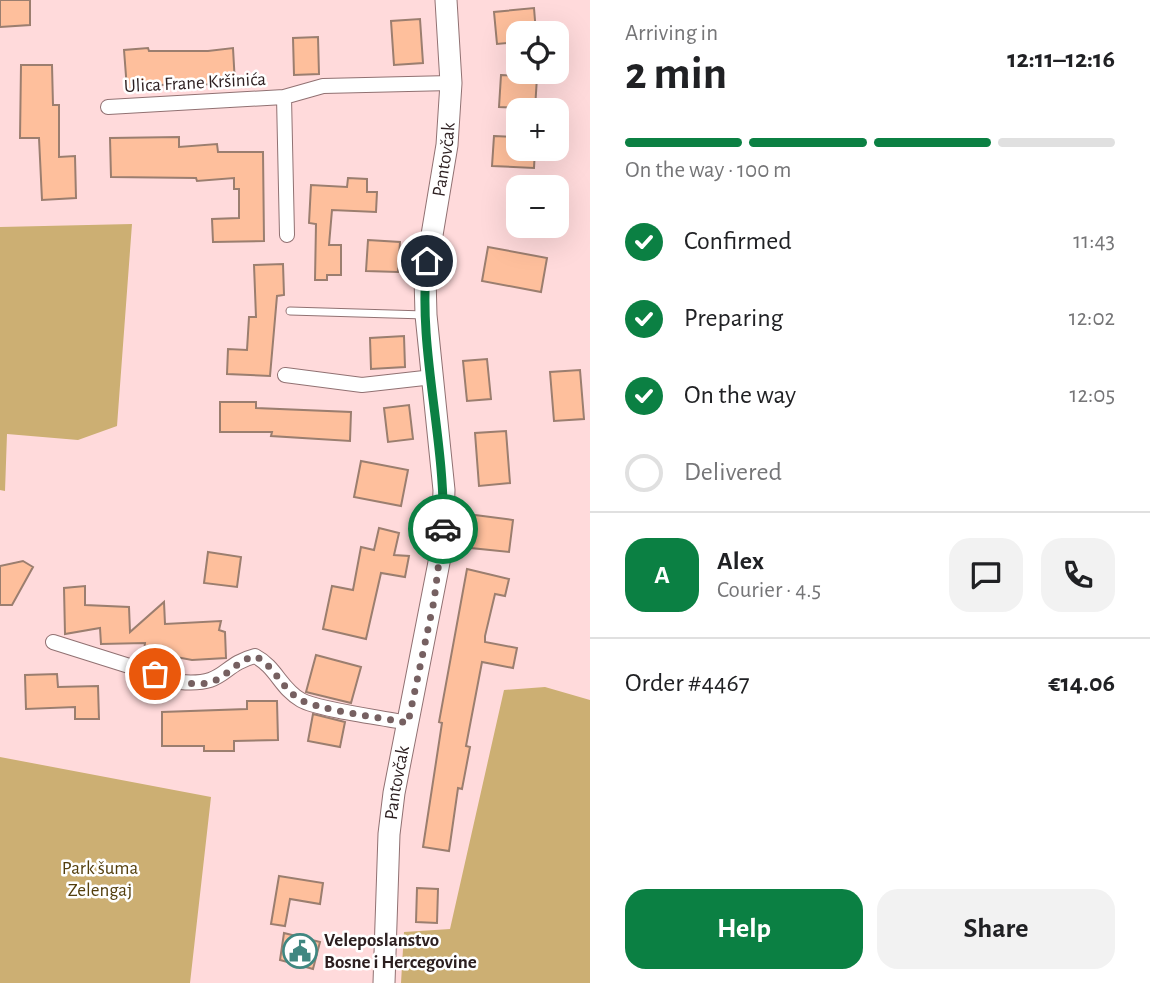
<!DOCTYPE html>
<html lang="en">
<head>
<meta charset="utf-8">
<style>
  body { margin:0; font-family:"Alegreya Sans",sans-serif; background:#f2f2f2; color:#202124; height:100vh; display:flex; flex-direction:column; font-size:26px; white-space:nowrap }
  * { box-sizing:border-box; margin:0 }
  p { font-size:23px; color:#757577 }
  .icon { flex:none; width:38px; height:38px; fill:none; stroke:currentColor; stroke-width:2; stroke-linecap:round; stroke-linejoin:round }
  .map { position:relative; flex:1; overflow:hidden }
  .sheet { display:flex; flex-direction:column; background:#fff; width:560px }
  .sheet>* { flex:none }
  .buttons { position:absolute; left:506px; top:21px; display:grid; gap:14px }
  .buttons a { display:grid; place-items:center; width:63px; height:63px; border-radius:14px; background:#fff; box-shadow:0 7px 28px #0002; font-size:35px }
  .pin { position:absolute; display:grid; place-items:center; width:60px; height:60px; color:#fff; margin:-30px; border:4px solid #fff; border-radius:50%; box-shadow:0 2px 7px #0007 }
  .courier { position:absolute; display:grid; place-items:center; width:70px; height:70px; margin:-35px; border:5px solid #0b8043; border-radius:50%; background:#fff; color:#222; box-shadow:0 2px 9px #0007 }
  .overview em { font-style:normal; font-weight:600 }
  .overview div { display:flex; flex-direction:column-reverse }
  .overview { display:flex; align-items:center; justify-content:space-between; height:119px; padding:0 35px }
  h1 { font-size:46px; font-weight:600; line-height:52px }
  .bar { display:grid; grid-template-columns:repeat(4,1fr); gap:10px 7px; align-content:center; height:84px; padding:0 35px }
  .bar i { height:9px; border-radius:5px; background:#e0e0e0 }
  .bar .active { background:#0b8043 }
  .bar p { grid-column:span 4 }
  .line { display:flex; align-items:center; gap:18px; padding:0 35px; border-top:2px solid #e0e0e0 }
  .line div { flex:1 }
  .round { display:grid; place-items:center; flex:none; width:74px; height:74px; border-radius:21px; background:#f2f2f2 }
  ol { padding:0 35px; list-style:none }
  li { display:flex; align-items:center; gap:21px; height:77px }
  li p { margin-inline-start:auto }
  li .icon { padding:7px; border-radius:50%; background:#0b8043; color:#fff; stroke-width:4 }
  li:last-child { color:#757577 }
  li i { width:38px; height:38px; border:4px solid #e0e0e0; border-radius:50% }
  .cta { display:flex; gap:14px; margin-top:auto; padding:14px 35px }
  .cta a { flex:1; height:80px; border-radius:21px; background:#0b8043; color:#fff; font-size:28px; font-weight:600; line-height:80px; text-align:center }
  .cta a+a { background:#f2f2f2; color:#202124 }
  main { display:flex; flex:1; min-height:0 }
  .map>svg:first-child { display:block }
  .green { fill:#ccaf73 }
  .building { fill:#febf9c; stroke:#9b7e6f; stroke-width:2 }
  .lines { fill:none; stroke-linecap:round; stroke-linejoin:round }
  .lane-casing { stroke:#917172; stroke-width:9 }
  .street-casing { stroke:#917172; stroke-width:16 }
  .secondary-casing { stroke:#917172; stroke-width:23 }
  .lane { stroke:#fff; stroke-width:7 }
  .street { stroke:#fff; stroke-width:14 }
  .secondary { stroke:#fff; stroke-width:21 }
  .done { stroke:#766061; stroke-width:7; stroke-dasharray:0 12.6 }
  .route { stroke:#0b8043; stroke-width:9 }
  .labels { text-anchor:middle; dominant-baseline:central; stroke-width:5; stroke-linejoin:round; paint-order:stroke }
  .street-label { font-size:19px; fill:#2c1f20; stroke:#fff }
  .park-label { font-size:19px; fill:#533e0c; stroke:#fff }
  .poi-label { font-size:19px; font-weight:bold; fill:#2c1f20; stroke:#fff; text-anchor:start }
</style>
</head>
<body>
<main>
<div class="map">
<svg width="590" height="983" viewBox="0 0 590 983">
  <rect width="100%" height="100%" fill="#ffdadb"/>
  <path class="green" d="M132,224L117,426L78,440L7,434L5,491L0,490V227Z
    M545,687L590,700V983H401L404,932L450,929L504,690Z
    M0,757L211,797L190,983H0Z"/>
  <path class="building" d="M0,0H30V25L0,27Z
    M534,8L536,33H518V42L497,44L494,12Z
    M420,19L423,63L394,65L391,21Z
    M318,37L319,74L294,75L293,38Z
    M148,48L149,51H208L233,48L235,84L152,85V87L127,89L124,50Z
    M21,65H52L53,105H59V157L75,156L76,198L42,200L39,138H20Z
    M501,75L537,77L535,109L499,107Z
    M494,136L518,137V149H535L534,168L492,166Z
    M179,137V147L217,144L218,152H263L264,241L213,242L212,219L239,218V189H234V178L197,181L196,178L111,177L110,138Z
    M348,178L367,179V192H377L376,212L332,210L329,245H341V275H327V280H315L316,224L309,223L311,185L347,187Z
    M368,240L400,242L398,272L366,271Z
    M488,247L547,258L541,292L482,281Z
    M283,264L284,295L277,296L270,376L227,374L228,349L247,350L249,317H256L254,265Z
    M404,336L405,367L371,369L370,338Z
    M487,359L491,399L467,401L463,361Z
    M580,370L584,419L554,421L550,372Z
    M220,402H256V408L351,412L350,441L271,436L272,432H220Z
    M409,405L413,439L388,442L384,408Z
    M506,431L510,483L479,486L475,433Z
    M361,461L408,470L401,506L354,497Z
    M475,515L513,520L509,552L471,548Z
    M379,528L399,533L394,555L409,556L405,577L381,573L366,639L323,629L332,586L353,590L361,547L374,550Z
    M208,552L241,557L237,587L204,583Z
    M23,561L33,567L12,605H0V566Z
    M467,569L509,579L505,596L495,594L485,636V642L517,648L513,668L482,662L466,746L470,747L462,789L458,788L449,851L423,847L442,723L439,722Z
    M85,586V605L129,607L130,632L164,602L165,624L221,621L219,630L225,632L226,658L192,660L144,651L145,643L101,644L100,628L65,634L64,588Z
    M316,655L361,667L351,703L306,692Z
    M57,674L58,687L98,686L99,719H75V707L26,709L25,675Z
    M247,701H277L278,740L234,741V751H204V746H162V712L247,709Z
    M313,714L345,722L340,747L308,741Z
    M279,876L323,883L320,904L290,899L285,926L271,924Z
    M417,888L438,889L437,923L416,922Z
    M284,933L320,942L313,969L280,960Z"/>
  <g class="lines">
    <g class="lane-casing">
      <path id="lane" d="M290,311L425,315"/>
    </g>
    <g class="street-casing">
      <path id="street" d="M108,107L284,97
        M287,235L284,97L323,86L451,83
        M285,375L362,385L433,377
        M53,642L180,682C227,686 220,665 255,656C276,667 281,689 301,700C319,710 385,718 408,723"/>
    </g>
    <g class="secondary-casing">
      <g id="secondary">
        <path id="s1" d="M384,983L389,834L394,793L442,547L444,490L426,315L425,277L447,145L451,83L446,0"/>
      </g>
    </g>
    <use href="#lane" class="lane"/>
    <use href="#street" class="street"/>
    <use href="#secondary" class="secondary"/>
  </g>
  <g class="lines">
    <path class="done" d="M155,674C174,680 197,689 216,680C231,672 239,660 255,656C276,667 281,689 301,700C319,710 384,718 408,723L434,601L443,529"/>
    <path class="route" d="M427,261C417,347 446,440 443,529"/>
  </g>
  <defs>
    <g id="civic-ring" transform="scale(1.75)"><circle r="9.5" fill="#fff" stroke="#408781" stroke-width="1.5"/><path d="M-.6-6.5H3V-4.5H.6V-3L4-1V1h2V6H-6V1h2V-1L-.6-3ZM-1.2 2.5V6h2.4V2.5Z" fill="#408781"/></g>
  </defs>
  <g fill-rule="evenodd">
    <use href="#civic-ring" x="300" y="951"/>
  </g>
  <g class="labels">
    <g class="street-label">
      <text transform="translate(195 83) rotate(-3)">Ulica Frane Kršinića</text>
      <text stroke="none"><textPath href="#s1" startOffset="831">Pantovčak</textPath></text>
      <text stroke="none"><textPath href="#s1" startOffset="201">Pantovčak</textPath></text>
    </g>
    <g class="park-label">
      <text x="100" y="868">Park šuma<tspan x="100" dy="22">Zelengaj</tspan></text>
    </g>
    <g class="poi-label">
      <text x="324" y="940">Veleposlanstvo<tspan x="324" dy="22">Bosne i Hercegovine</tspan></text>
    </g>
  </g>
</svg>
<div class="buttons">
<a><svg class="icon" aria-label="locate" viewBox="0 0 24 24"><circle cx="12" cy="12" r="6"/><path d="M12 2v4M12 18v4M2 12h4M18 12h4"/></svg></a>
<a>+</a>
<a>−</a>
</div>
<div class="pin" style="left:155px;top:674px;background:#ea580c"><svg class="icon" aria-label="bag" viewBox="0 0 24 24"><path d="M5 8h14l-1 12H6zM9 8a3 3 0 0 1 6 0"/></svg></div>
<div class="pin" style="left:427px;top:261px;background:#1f2937"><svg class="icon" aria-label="home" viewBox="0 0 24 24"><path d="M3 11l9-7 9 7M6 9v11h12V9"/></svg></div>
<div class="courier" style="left:443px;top:529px"><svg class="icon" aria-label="car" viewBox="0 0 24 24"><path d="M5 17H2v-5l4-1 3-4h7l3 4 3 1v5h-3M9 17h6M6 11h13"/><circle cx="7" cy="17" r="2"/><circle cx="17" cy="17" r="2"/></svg></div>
</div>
<section class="sheet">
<div class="overview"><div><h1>2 min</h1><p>Arriving in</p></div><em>12:11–12:16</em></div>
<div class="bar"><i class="active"></i><i class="active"></i><i class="active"></i><i></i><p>On the way · 100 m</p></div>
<ol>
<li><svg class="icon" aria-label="check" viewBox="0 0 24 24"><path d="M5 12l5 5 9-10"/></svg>Confirmed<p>11:43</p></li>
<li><svg class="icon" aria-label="check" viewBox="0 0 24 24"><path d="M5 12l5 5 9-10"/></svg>Preparing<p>12:02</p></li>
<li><svg class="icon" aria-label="check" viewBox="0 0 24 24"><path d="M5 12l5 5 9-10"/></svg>On the way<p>12:05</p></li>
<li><i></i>Delivered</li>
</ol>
<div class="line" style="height:126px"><b class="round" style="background:#0b8043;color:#fff">A</b><div><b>Alex</b><p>Courier · 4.5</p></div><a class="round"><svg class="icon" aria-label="chat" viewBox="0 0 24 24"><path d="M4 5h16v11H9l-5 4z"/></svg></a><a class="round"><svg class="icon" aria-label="phone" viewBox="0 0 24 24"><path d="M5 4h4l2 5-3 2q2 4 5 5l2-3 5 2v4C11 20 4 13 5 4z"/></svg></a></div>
<div class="line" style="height:91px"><div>Order #4467</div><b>€14.06</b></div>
<div class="cta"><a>Help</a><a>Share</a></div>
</section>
</main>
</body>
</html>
